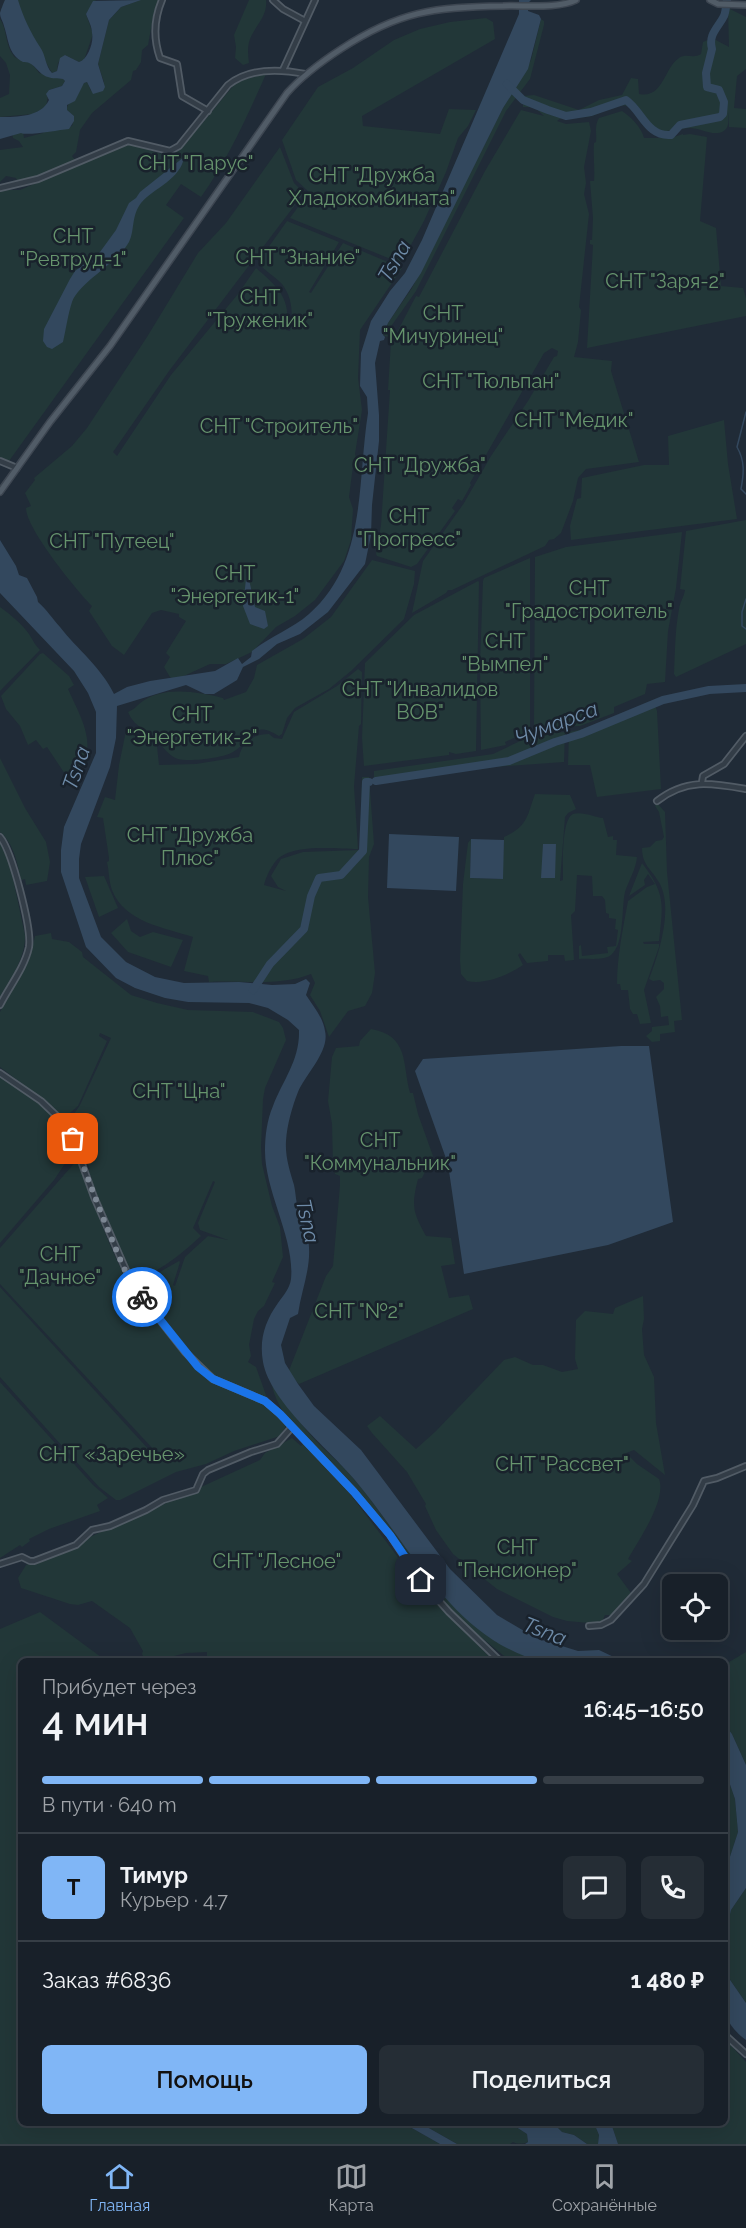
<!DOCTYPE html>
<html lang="ru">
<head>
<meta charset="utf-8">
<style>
  body { margin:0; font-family:Raleway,sans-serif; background:#252d35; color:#f1f3f6; height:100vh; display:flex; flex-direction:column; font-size:22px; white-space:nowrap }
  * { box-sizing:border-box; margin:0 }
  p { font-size:20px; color:#9fa3a8 }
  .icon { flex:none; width:33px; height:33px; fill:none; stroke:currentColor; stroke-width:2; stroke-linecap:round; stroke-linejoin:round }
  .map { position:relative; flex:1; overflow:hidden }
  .details { position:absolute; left:18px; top:1658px; width:710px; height:468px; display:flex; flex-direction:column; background:#182029; border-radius:9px; box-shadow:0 6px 24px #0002,0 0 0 2px #363e46 }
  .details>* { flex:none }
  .fabs { position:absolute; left:662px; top:1574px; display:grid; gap:12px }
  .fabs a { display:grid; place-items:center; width:66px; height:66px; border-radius:9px; background:#182029; box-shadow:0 6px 24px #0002,0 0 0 2px #363e46; font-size:30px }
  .pin { position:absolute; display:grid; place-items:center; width:51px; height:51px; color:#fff; margin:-26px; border-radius:12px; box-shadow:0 3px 9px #0006 }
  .courier { position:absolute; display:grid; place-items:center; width:60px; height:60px; margin:-30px; border:4px solid #1a73e8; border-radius:50%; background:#fff; color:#222; box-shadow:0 2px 8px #0007 }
  .overview em { font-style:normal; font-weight:600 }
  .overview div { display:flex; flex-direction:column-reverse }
  .overview { display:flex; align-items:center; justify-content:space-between; height:102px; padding:0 24px }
  h1 { font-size:39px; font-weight:600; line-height:45px }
  .bar { display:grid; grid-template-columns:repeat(4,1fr); gap:9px 6px; align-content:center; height:72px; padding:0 24px }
  .bar i { height:8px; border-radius:4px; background:#363e46 }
  .bar .selected { background:#80b6f6 }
  .bar p { grid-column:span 4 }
  .line { display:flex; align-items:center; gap:15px; padding:0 24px; border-top:2px solid #363e46 }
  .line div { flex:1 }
  .round { display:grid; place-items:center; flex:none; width:63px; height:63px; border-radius:9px; background:#252d35 }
  .cta { display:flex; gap:12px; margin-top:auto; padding:12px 24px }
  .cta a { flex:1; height:69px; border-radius:9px; background:#80b6f6; color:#111; font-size:24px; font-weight:600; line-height:69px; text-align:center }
  .cta a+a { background:#252d35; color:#f1f3f6 }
  .menu { display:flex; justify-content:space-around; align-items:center; height:84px; border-top:2px solid #363e46; background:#182029; font-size:16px; color:#9fa3a8 }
  .menu a { display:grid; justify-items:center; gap:3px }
  .menu .selected { color:#80b6f6 }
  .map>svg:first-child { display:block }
  .green { fill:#223738 }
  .water { fill:#33485e }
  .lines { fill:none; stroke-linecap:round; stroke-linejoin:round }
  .stream { stroke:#33485e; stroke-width:1.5 }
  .river { stroke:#33485e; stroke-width:8 }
  .minor-casing { stroke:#515b65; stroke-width:8 }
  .major-casing { stroke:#3d4651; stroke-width:8 }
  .minor { stroke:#333d47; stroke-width:4.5 }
  .major { stroke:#515c67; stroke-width:5 }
  .done { stroke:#7c8793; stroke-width:6; stroke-dasharray:0 10.8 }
  .route { stroke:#1a73e8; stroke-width:8 }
  .labels { text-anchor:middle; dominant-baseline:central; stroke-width:5; stroke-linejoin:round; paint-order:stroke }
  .park-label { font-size:20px; fill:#66946d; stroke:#19222c }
  .water-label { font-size:21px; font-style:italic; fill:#6e8ba8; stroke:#19222c }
</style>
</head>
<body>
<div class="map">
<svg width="746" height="2144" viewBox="0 0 746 2144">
  <rect width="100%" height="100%" fill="#202b37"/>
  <path class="green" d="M10,0H96L86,14L93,34L84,60L79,62L65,55L58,63L57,71L52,73Z
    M140,0H160L154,12L148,45L142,50L141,62L136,70L133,71L131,80L92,113L80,130L76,152L72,156L75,160L40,175L17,181L16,178L6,176L0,182V150L23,147L19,141L13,138L12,133L23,131L24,138L43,133L45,129L72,126L74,116L66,110L68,105L84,83L87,82L91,91L104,82L98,64L109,20L121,7Z
    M249,0H266C268,16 255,26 250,39C247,47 248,55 249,63L243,65L235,58L236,47L234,35Z
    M728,8L746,17V69L737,76L734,108L746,109V128L729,127V112C728,117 730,126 725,130C716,138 700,128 690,128C675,128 664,135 650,128C640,124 637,109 627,106C612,103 601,115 587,117C577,118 564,115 557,121L566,124L589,122L591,131L584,167L586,183L584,194L589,214L579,307L581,310L578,342L574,357L612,361L611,371L639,462L586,469L578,478L573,501L561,533L554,539L549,540L545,546L452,590H448L446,593L412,613L423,561L464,503L491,456L528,401L554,357L557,356L558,351L552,348L544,353L470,483L471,485L462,501L458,499L452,508L455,511L417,564L411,567L377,556L376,554L381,525L390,390H388L391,341L393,340L416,296L419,297L485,171L521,110L544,116L534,107H523V96L534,95L579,110L599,100L622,95L631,78L638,79L639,94C663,99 664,68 679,58C686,53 694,59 701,54L703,42L712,38L729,47Z
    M486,18L493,22L495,39L362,116L363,126L440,134L449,109L476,110L468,126L458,138L446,172L424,221L402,261L398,262L290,218L309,192L296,180L282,140L318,87L353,68L394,40L420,29L450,22Z
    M0,19C7,29 5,44 13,55C17,61 24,59 30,62C34,65 36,69 39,73L63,79L65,81L62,86L49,90L46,107L33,114L0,117V98L9,94L10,75L6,63L0,56Z
    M541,19L544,21V25L530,79L506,111L416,291L392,325L388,337L382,335L388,323L412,288L503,108L531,60Z
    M266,74C247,117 228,159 201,197L181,184L166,205L184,218L9,461L0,460V190H20L126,144C140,143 154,155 167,154C184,152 222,97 236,83L241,80Z
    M622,111C631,117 642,128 644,138H671L683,134V135L690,134L707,137L700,221L716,228L721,286L743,288L746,298V316L587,348L593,245L590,244V240H592L593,218L590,181H594C595,167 593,156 594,143L596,142C597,134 594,126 599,118Z
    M280,147L294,183L304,193L169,371L113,452L117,456L171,375L238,294L256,268C278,287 292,299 286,330L290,331C293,316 293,298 282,284C276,277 264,271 258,262L287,221L339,242L309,292L311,293L343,243L402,268L360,330L358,378L362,410L355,454L358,465L353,466L349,497L353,509L351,540L344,561L315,600L295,616L276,627L252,652L226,664H210L175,680L170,677L164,667L170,657L166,653L186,621L179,617V614L161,610L152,613L124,655L112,646L89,611L92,606C78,592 26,529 26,508L31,506L25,493L35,480L34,478L72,446L87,428L147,337L198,253L226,223Z
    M724,420L728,464L737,519L571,540L570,526L577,499L581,498L582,478L644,465H669L668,436Z
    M746,520V644L676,677L674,674C675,652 675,630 679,609C680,602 684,597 685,590L680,589L686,531Z
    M682,532L676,588L668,631L665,682L647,684L645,694L614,707V713L580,726L534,728L535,557L566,547Z
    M530,558V729L529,731L505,742L506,745L481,750L480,663L483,581L484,578Z
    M372,560L415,571L414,584L404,619L351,671L329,689L295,708L287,718L282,734L279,736C250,718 251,742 233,752C223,758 190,762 178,759C168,756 161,744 154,737C143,726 135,728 128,712C133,710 136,707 139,704C162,685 197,692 223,698L224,700L246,692L254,678L257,665L303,639L331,617Z
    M478,581L479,582L476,751L456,754L449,752V755L364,766L362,738L365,663L414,615Z
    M0,607C11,615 21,623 29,634C33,640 34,644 40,650L0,691Z
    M43,653L69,676L74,685L68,689C77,710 95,738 84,761C81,768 74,774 69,780L47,747L43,749L36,740L28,745L20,726L6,709L1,696L40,654Z
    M358,669L362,672L361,724L359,726L354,786L358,849C337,849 298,844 280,857C272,863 266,877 264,885L286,891L278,887L271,876L281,859L303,852L360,850L362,777H369L374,844L369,857L368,897L375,973L372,993L365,1006L348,1011L329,1037L320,1011L310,995L315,983L311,974C278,987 243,980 209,982L208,976L184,971L193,937C165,928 124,922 112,890C109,882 109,871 107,862L109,861V858L103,818L97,817L105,797L115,800L119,765L126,731L143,736L157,746L159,765L196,764L239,757C242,742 253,734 269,734L274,738L282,739L294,712L337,686Z
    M653,700L657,711L661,789L597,797L590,765H568L569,732C600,727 625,714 653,700Z
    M565,732L564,762L478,768L374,783V771L493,754L535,734Z
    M0,758L25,808L46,842L50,862L47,881L26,885L25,879L21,880C17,862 14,844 0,832Z
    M535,794L570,795L576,809L568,813L565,817L560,881L563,880C563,868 561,819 573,814C582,811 594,817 603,818L608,837L613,836V840H617L616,855L637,857C636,869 629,880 625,892C621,910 625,943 611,955C603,961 588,958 579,959V946L581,945L582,956L608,953L607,947L616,946L618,930L615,929L616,919L609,918V914L606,913L605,900L602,896H593L592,876L577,875L575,911L571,915L574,960L565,961L564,955H548V961L527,963L520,953L518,955L523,965C508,975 486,985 467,981L461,974L460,960L463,884L468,843L471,839L470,878L502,879L504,837C528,826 527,816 535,794Z
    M657,803L665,812L667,872L682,1020L674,1021L675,1032L660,1034V1041L652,1042L646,1036L652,1031V1027L669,1025L668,1016L661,1017L660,1006L656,997L664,989V983L660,980L653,981L649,979C659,953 673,910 660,884C652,869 642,866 642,848L650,847L656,841L662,840L664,837L659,812L655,806Z
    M0,843L9,860L25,935C26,957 11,978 0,997Z
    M642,863C666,895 663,903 659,941L643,942L644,944H659V947L644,990L651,1023L640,1024L637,1014H633L630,1009L628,990H621L620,984H617C617,957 623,928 628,901L647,887L655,884L648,874L644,880L645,885L629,896Z
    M104,876L118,908L99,917L85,877Z
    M127,919L131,931L140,937L153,932L183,940L171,967L128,952L111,933Z
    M51,933L52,939L69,942L82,952L83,957L131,995L157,1003L188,1010L253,1012L279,1022L283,1028L286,1040L265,1088L263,1099L261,1147L262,1164L272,1206L280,1227L283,1257L272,1282L275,1283L264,1306L258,1311L254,1319L249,1345L251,1356L248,1362L256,1367L267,1398L228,1383L210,1373L181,1343L137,1285L179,1261L180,1262L173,1285L175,1286L185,1257L208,1236L228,1240L200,1230L198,1223L215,1182L213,1181L193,1228L201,1236C180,1255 162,1270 136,1280L133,1279L90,1180L92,1179L88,1170L90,1169L66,1120L74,1114L80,1105L111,1038L100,1033L99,1036L107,1041L78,1106L64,1118L53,1107L0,1067V1012L30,957L35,936Z
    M371,1029C409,1036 402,1062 410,1093H413L418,1114L433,1156L422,1178L418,1179C411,1207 413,1212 426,1236L451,1238L455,1264L441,1266L449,1298L469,1295L473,1309L299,1384L288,1373L326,1276L333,1266L340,1185V1176L335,1174L333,1165L332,1124L328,1101L332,1057L336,1048L359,1046L360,1041Z
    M0,1076C27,1097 66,1113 74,1150L54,1180L0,1243Z
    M78,1159C92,1200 111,1255 133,1290C143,1304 157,1319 168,1332C180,1348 192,1364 207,1377C231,1398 272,1394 286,1426L280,1436L234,1451L206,1464L176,1472L120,1500H116L99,1487L0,1377V1287L151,1452L154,1450L0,1284V1248Z
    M643,1296L644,1319L642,1329L644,1355L654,1377L656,1423L665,1475L634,1450L626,1453L637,1464L659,1479C667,1500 638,1541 628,1559L632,1561L617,1574L631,1593L611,1615H605L601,1624L567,1621L553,1617L497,1589L453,1554L436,1530L425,1506L426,1504L407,1472L372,1433L367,1426L380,1416L416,1449L436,1431L504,1360L515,1357L533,1365H543L562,1372L578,1369L575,1359L576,1320L585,1311L613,1314L615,1308Z
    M0,1382L93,1485L108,1498L97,1505L100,1511L49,1529L29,1539L30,1541L22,1547L20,1545L0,1558Z
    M272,1386C287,1405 301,1425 318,1443C330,1455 343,1466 353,1478C409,1544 451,1633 538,1660H509C480,1636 449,1613 425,1583C396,1550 373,1512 344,1478C320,1450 281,1424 272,1386Z
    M292,1438L301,1446L304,1443L347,1490L413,1577L412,1580L493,1660H207V1652L186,1653L158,1660H145L142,1654L143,1651L130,1628L92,1601L78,1605L70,1604L21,1588L18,1578L26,1565L78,1546L86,1539L113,1526L114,1527L260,1460L265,1453Z
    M40,1612L105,1660H21V2122L403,2123L440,2144H0V1629Z
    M746,1652V1765L732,1734L725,1725L724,1665Z
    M725,1770L735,1799L738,1832L725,1872Z
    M746,1888V2003L726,1974L724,1936L731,1910Z
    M725,2039L746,2062V2144H618L611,2123L724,2122Z
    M481,2122L486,2124L510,2123L527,2134L528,2142C523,2144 517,2144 513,2142L510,2144H457L420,2123Z
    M543,2123H594L599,2135L598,2144H587L574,2135L562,2132L554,2124Z"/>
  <path class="water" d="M5,0H18C23,17 31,33 40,47C46,55 45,66 52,73L57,71L60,58L65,55L79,62C88,59 94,42 92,33C92,26 88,20 86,14L93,1L141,0L121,7L109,20L98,64L105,87L103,91L93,94L87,82L84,83L75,101L67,105V110L74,116V121L69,129C58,130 28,136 21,133L0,139V117C17,117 41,117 49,100L46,94L49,90L62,86L65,81L63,79C58,78 52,79 48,77C37,74 35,61 23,62C8,54 9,41 4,26C3,21 0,18 0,13C1,10 3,4 5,0Z
    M519,0H531L528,3V11L539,15L541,19L528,69L503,108L421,273L388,323L383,335L385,337L384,340L380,341L375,363L379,415V441L372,505L371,535L365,564L328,612L300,634L277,644L259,659L243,667L237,680L214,694H205L186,685L117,706L116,738L110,767L81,844L79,859V878L101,937L126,962L155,977L184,983L239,982L272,985L295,984L306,979L310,983L306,995C313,1006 323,1017 325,1031C330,1051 305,1075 298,1092C292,1107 287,1125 286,1141C285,1157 290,1171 294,1185C296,1194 296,1204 299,1212C301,1219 306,1226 307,1233C314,1263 302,1286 298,1314L290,1318L281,1345L285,1363L298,1384L314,1406L361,1450L450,1569L497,1615L536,1638L578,1651L599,1650L620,1660C596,1660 561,1664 538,1660C527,1659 502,1646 493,1640C435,1602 398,1531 354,1479C328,1448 270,1402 263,1362C259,1340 265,1321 278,1303C283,1296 290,1288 291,1279C295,1239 265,1192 265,1151C265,1136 267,1120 273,1106C283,1080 300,1060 299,1030L288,1020L268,1008L249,1003L188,1002L165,998L135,988L116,978L86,947L61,872V850L64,827L96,753V712L88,693L74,671L0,593V540L16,566L19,575L27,578L37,597L38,602C47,610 52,618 60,627C78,650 101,667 114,694L127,687L150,681L215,671L238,658L242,664L251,657L252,651C269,637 292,629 309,614C367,563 357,483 368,413L367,397L360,386L361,353L371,321L390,291L405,273L422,240L519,14Z
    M184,157C181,179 154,188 141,203C131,216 135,230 129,242C117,264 80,281 72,302C68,314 66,329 63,342L52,349L47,347L43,341L44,329L70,279L75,271L100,252L116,230L129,203L136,198L140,192Z
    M247,570L255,607L265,611L268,626L264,629L250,624L243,606Z
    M389,834L459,837L456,891L387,888Z
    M471,839L504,840L503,879L470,878Z
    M543,844H556L555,878H541Z
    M621,1046H649L673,1222L608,1245L464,1274L448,1164L415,1071L423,1059Z
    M725,1725L732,1734L746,1765V1888L731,1910L725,1936V1872L738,1832L735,1799L725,1770Z
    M725,1965L726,1974L746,2003V2040C717,2019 724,1998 725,1965Z
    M403,2123H420L457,2144H440Z
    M543,2123L554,2124L562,2132L574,2135L587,2144H525L528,2142L527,2134L510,2123H505Z
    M594,2123H611L618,2144H598L599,2135Z"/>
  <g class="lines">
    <path class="stream" d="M746,412L737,447C745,461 744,473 741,489L746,494
      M746,599L742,612V626L746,629"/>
    <path class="river" d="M507,84L523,100L548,110L566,116L591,112L626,100C642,111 647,137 671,135L680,125L720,117L723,114L724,102L719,90L707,87L706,73L712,49C708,34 718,28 724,16C726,11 726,5 727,0
      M376,781L509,761L555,742L581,734L663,700L709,690L746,688
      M253,990L270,964L304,929L311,896L319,878L341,875L363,851L366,782H369"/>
    <g class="minor-casing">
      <path id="minor" d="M162,0C154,19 153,38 160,58L177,64L182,96L208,111
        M273,0L283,9L305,21
        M283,70L315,0
        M0,188L38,179L128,141L170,151L179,146L228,85C249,68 280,69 305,74
        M0,461L17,468
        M702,782L703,776L724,764L746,736
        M657,801C686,778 712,783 746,789
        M0,837C12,851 32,929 29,947C25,967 9,987 0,1005
        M0,1073L41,1101L63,1122L73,1139L94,1197L126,1270L137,1291L185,1352L213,1379L265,1401L280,1414L354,1492L390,1535L417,1576L449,1612L499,1660
        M0,1564L22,1557L30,1561H34L76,1545L92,1530L110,1526L146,1510L163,1500L196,1490L203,1474L208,1470L251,1452L277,1444L292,1427
        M589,1626L601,1625L611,1620L644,1584L693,1505L704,1481L717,1478L746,1466
        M724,2034L746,2054"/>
    </g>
    <g class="major-casing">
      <path id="major" d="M710,0L718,4L746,5
        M0,492L50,422L110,346L287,93C303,75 321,62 341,49C399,11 435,7 503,6C524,5 558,9 576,0"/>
    </g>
    <use href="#minor" class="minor"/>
    <use href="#major" class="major"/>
  </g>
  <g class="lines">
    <path class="done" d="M73,1139C85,1171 97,1203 110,1235C119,1256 127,1280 142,1297"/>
    <path class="route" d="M142,1297L198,1367L213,1379L265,1401L280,1414L354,1492L390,1535L421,1580"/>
  </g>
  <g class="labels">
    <g class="park-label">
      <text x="196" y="163">СНТ "Парус"</text>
      <text x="372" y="175">СНТ "Дружба<tspan x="372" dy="23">Хладокомбината"</tspan></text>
      <text x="73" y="236">СНТ<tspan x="73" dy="23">"Ревтруд-1"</tspan></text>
      <text x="298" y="257">СНТ "Знание"</text>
      <text x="665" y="281">СНТ "Заря-2"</text>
      <text x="260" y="297">СНТ<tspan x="260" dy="23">"Труженик"</tspan></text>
      <text x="443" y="313">СНТ<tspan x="443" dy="23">"Мичуринец"</tspan></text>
      <text x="491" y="381">СНТ "Тюльпан"</text>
      <text x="574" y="420">СНТ "Медик"</text>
      <text x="279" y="426">СНТ "Строитель"</text>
      <text x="420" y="465">СНТ "Дружба"</text>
      <text x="409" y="516">СНТ<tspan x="409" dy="23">"Прогресс"</tspan></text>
      <text x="112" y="541">СНТ "Путеец"</text>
      <text x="235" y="573">СНТ<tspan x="235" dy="23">"Энергетик-1"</tspan></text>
      <text x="589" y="588">СНТ<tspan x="589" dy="23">"Градостроитель"</tspan></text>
      <text x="505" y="641">СНТ<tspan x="505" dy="23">"Вымпел"</tspan></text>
      <text x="420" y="689">СНТ "Инвалидов<tspan x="420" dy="23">ВОВ"</tspan></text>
      <text x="192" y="714">СНТ<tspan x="192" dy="23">"Энергетик-2"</tspan></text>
      <text x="190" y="835">СНТ "Дружба<tspan x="190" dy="23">Плюс"</tspan></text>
      <text x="179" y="1091">СНТ "Цна"</text>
      <text x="380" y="1140">СНТ<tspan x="380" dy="23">"Коммунальник"</tspan></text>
      <text x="60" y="1254">СНТ<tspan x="60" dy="23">"Дачное"</tspan></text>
      <text x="359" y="1311">СНТ "№2"</text>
      <text x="112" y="1454">СНТ «Заречье»</text>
      <text x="562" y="1464">СНТ "Рассвет"</text>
      <text x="517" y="1547">СНТ<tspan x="517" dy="23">"Пенсионер"</tspan></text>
      <text x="277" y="1561">СНТ "Лесное"</text>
    </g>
    <g class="water-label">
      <text transform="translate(394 261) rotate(-60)">Tsna</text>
      <text transform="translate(556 723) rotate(-21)">Чумарса</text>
      <text transform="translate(76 768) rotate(-71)">Tsna</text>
      <text transform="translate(308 1221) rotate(77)">Tsna</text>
      <text transform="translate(545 1631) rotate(21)">Tsna</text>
    </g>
  </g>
</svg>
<div class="fabs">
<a><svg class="icon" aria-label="locate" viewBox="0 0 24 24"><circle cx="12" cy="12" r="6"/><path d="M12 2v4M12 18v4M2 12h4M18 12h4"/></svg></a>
</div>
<div class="pin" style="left:73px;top:1139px;background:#ea580c"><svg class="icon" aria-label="bag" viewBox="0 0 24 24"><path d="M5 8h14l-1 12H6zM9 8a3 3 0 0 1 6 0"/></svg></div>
<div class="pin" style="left:421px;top:1580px;background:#1f2937"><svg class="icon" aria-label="home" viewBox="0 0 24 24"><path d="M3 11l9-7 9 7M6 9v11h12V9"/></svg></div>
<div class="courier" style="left:142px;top:1297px"><svg class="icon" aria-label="bike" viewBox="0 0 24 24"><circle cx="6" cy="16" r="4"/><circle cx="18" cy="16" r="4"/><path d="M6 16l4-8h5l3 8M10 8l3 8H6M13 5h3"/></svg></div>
<section class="details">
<div class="overview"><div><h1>4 мин</h1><p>Прибудет через</p></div><em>16:45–16:50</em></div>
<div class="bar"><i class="selected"></i><i class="selected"></i><i class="selected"></i><i></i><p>В пути · 640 m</p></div>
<div class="line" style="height:108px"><b class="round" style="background:#80b6f6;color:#111">Т</b><div><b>Тимур</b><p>Курьер · 4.7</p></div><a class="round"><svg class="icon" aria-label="chat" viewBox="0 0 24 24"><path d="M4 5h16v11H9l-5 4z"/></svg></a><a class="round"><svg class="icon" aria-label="phone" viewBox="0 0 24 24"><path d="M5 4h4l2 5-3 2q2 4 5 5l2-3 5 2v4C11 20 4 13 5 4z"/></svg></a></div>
<div class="line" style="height:78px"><div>Заказ #6836</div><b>1 480 ₽</b></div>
<div class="cta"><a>Помощь</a><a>Поделиться</a></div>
</section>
</div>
<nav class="menu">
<a class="selected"><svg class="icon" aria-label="home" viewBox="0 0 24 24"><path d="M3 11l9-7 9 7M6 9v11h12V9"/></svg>Главная</a>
<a><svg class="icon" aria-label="map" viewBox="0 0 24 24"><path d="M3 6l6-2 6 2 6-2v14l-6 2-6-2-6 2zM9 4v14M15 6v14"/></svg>Карта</a>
<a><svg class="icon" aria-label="saved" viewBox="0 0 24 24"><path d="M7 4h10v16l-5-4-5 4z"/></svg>Сохранённые</a>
</nav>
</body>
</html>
